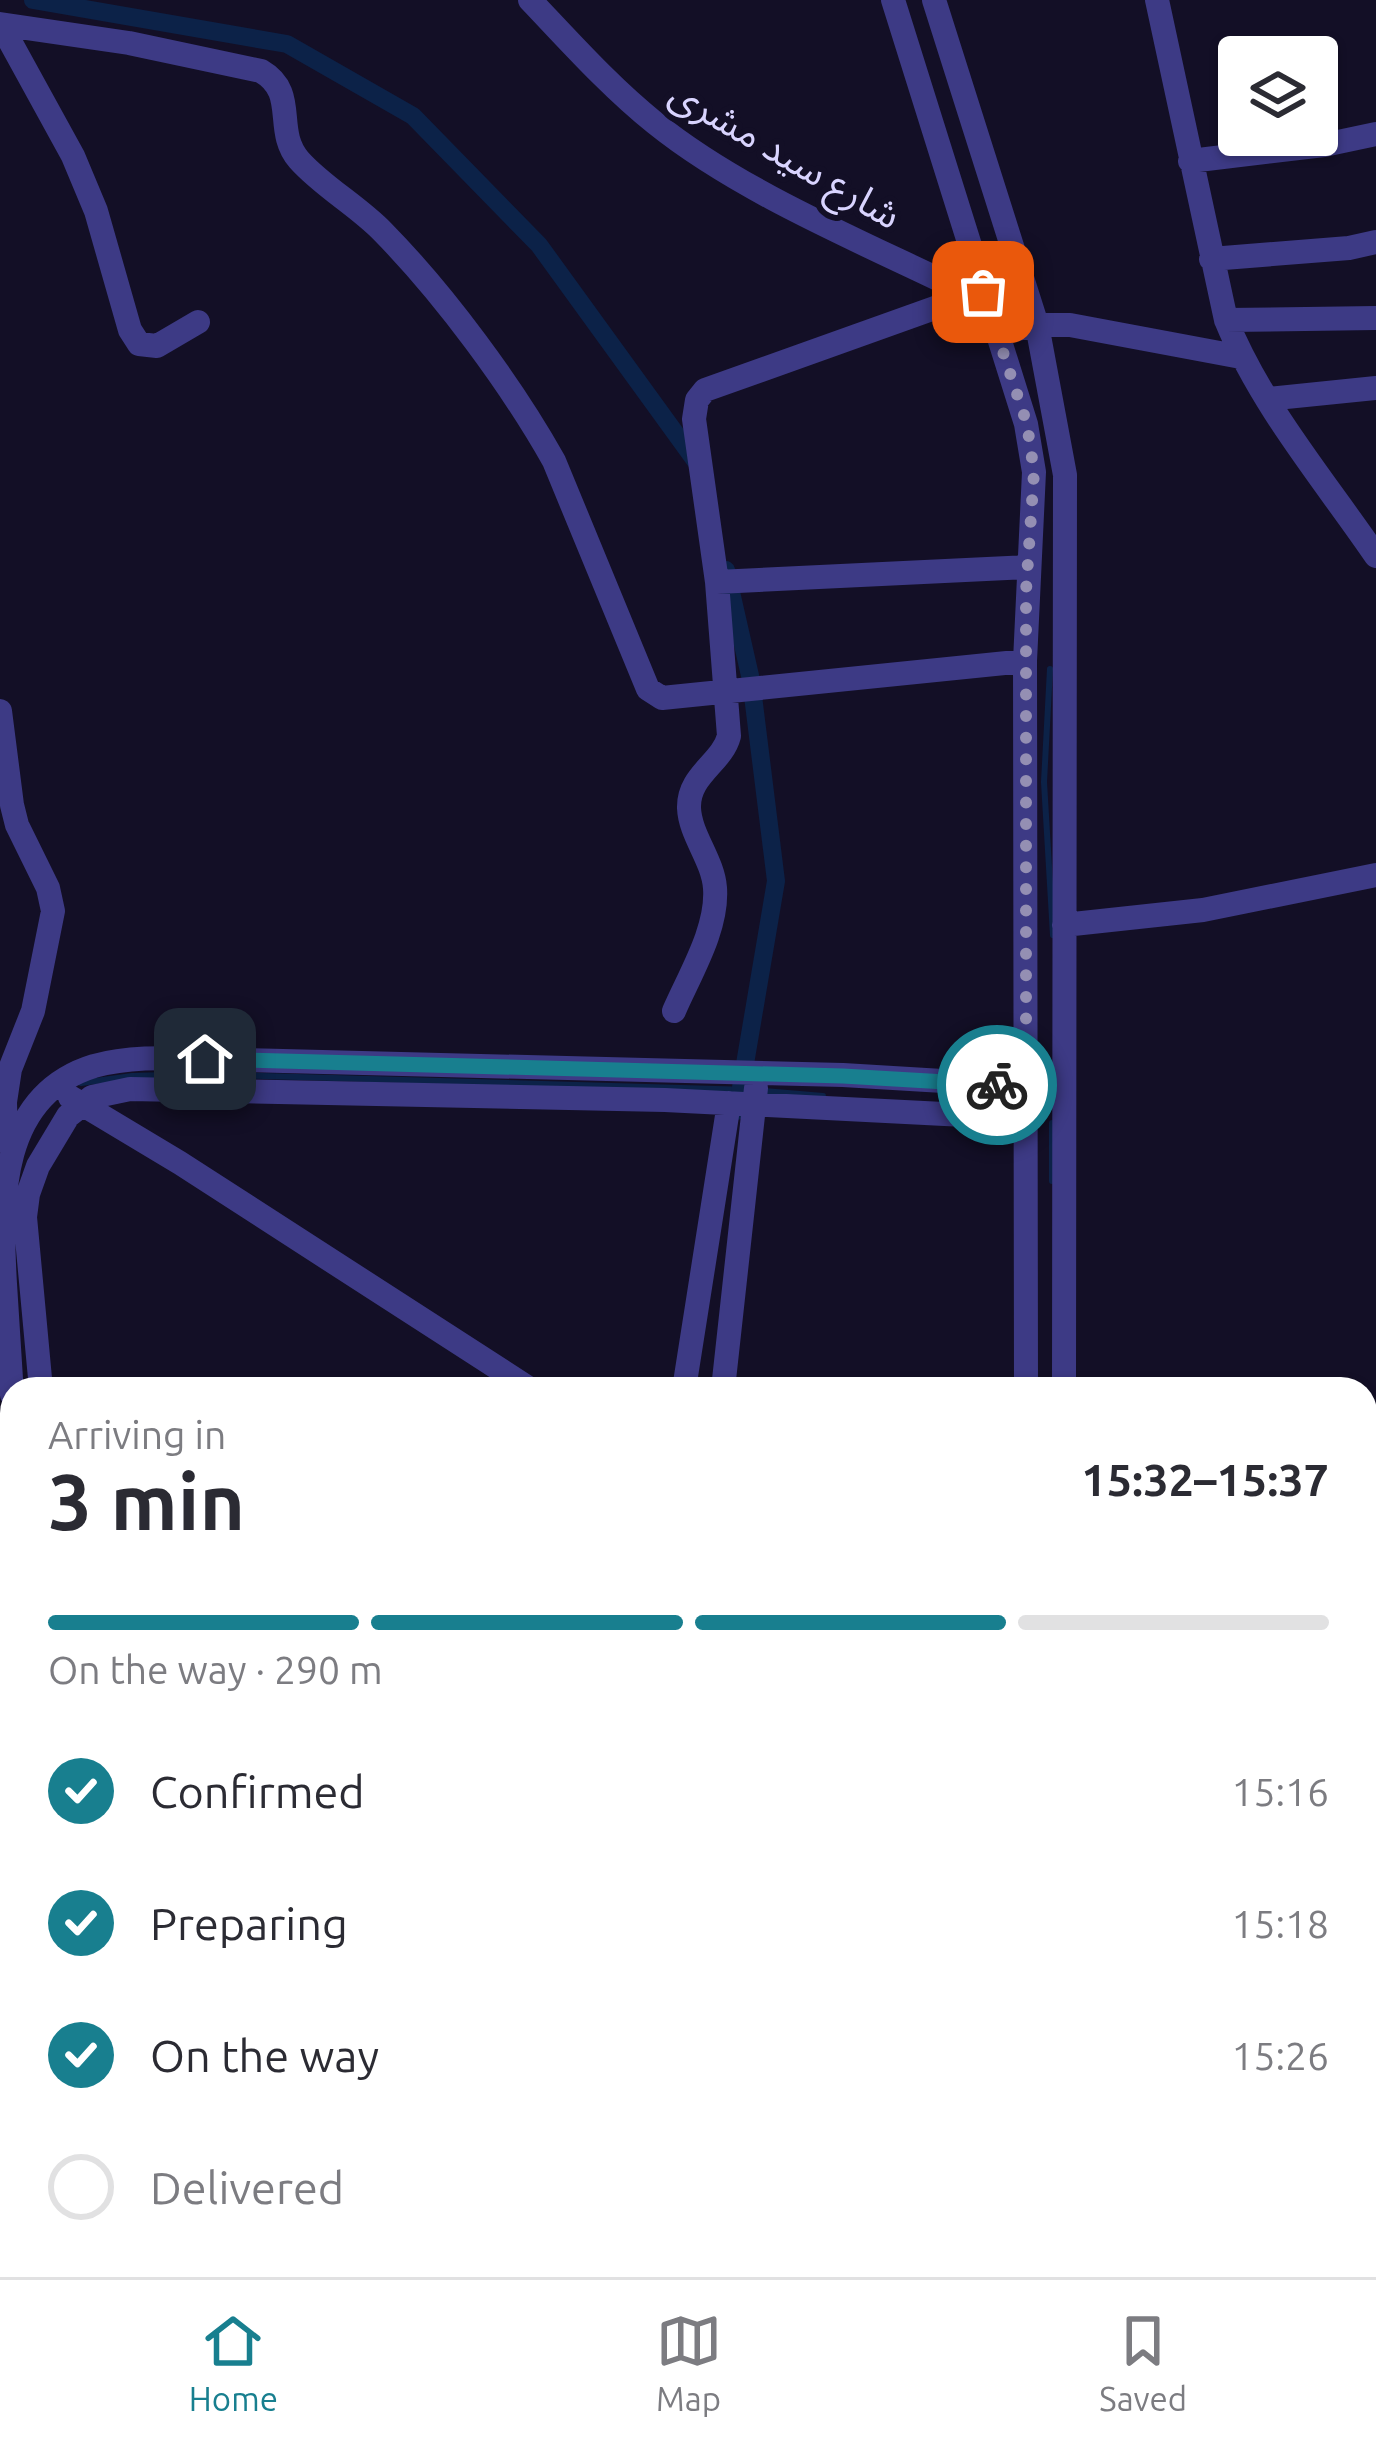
<!DOCTYPE html>
<html lang="en">
<head>
<meta charset="utf-8">
<style>
  body { margin:0; font-family:Ubuntu,"Noto Sans Arabic",sans-serif; background:#f2f2f3; color:#2b2b33; height:100vh; display:flex; flex-direction:column; font-size:45px; white-space:nowrap }
  * { box-sizing:border-box; margin:0 }
  p { font-size:39px; color:#7c7c81 }
  .icon { flex:none; width:66px; height:66px; fill:none; stroke:currentColor; stroke-width:2; stroke-linecap:round; stroke-linejoin:round }
  .map { position:relative; flex:1; overflow:hidden }
  .sheet { position:absolute; left:0px; top:1377px; width:1377px; height:900px; display:flex; flex-direction:column; background:#fff; border-radius:36px 36px 0 0; box-shadow:0 3px 9px #0004 }
  .sheet>* { flex:none }
  .tools { position:absolute; left:1218px; top:36px; display:grid; gap:24px }
  .tools a { display:grid; place-items:center; width:120px; height:120px; border-radius:12px; background:#fff; box-shadow:0 3px 9px #0004; font-size:60px }
  .pin { position:absolute; display:grid; place-items:center; width:102px; height:102px; color:#fff; margin:-51px; border-radius:24px; box-shadow:0 6px 18px #0006 }
  .courier { position:absolute; display:grid; place-items:center; width:120px; height:120px; margin:-60px; border:9px solid #187f8f; border-radius:50%; background:#fff; color:#222; box-shadow:0 3px 15px #0007 }
  .overview em { font-style:normal; font-weight:700 }
  .overview div { display:flex; flex-direction:column-reverse }
  .overview { display:flex; align-items:center; justify-content:space-between; height:204px; padding:0 48px }
  h1 { font-size:78px; font-weight:700; line-height:90px }
  .bar { display:grid; grid-template-columns:repeat(4,1fr); gap:18px 12px; align-content:center; height:144px; padding:0 48px }
  .bar i { height:15px; border-radius:9px; background:#e1e1e2 }
  .bar .active { background:#187f8f }
  .bar p { grid-column:span 4 }
  ol { padding:0 48px; list-style:none }
  li { display:flex; align-items:center; gap:36px; height:132px }
  li p { margin-inline-start:auto }
  li .icon { padding:12px; border-radius:50%; background:#187f8f; color:#fff; stroke-width:4 }
  li:last-child { color:#7c7c81 }
  li i { width:66px; height:66px; border:6px solid #e1e1e2; border-radius:50% }
  .tab-bar { display:flex; justify-content:space-around; align-items:center; height:168px; border-top:3px solid #e1e1e2; background:#fff; font-size:33px; color:#7c7c81 }
  .tab-bar a { display:grid; justify-items:center; gap:6px }
  .tab-bar .active { color:#187f8f }
  .map>svg:first-child { display:block }
  .lines { fill:none; stroke-linecap:round; stroke-linejoin:round }
  .stream { stroke:#0c2248; stroke-width:6 }
  .canal { stroke:#0c2248; stroke-width:18 }
  .minor { stroke:#3d3a85; stroke-width:24 }
  .done { stroke:#948fb3; stroke-width:12; stroke-dasharray:0 21.6 }
  .route { stroke:#187f8f; stroke-width:15 }
  .labels { text-anchor:middle; dominant-baseline:central; stroke-width:12; stroke-linejoin:round; paint-order:stroke }
  .street-label { font-size:39px; fill:#d9d4ff; stroke:#130f26 }
</style>
</head>
<body>
<div class="map">
<svg width="1376" height="2277" viewBox="0 0 1376 2277">
  <rect width="100%" height="100%" fill="#130f26"/>
  <g class="lines">
    <path class="stream" d="M1050,669L1044,782L1053,935
      M81,1083L132,1076L197,1074L751,1090
      M764,1091L823,1096
      M1052,1181V1123
      M90,2265L91,2277"/>
    <path class="canal" d="M33,0L287,44L413,116L539,245L697,463
      M726,570L751,680L776,881L737,1111
      M555,2277L557,2265"/>
    <path class="minor" d="M530,0C570,42 610,87 655,123C743,194 870,245 971,295
      M893,0L1026,424L1034,472L1025,661L1026,1389
      M934,0L1037,325L1065,475L1064,1389
      M1157,0L1226,320C1261,406 1324,480 1376,556
      M0,24L129,43L261,71C299,93 273,130 299,160C323,187 358,206 383,232C444,294 512,386 554,461L648,689L662,698L1025,661
      M1,25L73,156L96,211L130,330L139,344L157,346L198,322
      M1190,161L1324,145L1376,134
      M1211,259L1349,248L1376,242
      M1226,320L1376,318
      M998,333L1037,325H1070L1241,357
      M1268,399L1376,388
      M717,582L1027,567
      M0,711L12,805L17,825L48,888L53,911L33,1011L10,1069L5,1102L6,1142
      M1064,925L1203,910L1376,875
      M674,1011C690,974 718,929 715,888C713,860 690,835 689,808C688,775 722,763 729,736L717,582L694,419L697,400L705,390L971,295L1024,285
      M70,1097L180,1163L530,1389
      M41,1389L25,1217L28,1194L38,1166L68,1116L92,1097L130,1089L665,1100L1025,1118
      M684,1389L729,1103
      M723,1389L756,1088
      M12,1395C10,1358 7,1321 5,1284C0,1198 0,1095 94,1066C130,1056 168,1058 205,1059L843,1075L1026,1086
      M1365,1683L1376,1681
      M1365,1749L1376,1747
      M0,1799L12,1787
      M1365,2047L1376,2045
      M1365,2136L1376,2133
      M76,2265L77,2277
      M105,2265L106,2277
      M1025,2265V2277
      M532,2277L534,2265
      M581,2277L583,2265
      M1064,2277V2265"/>
  </g>
  <g class="lines">
    <path class="done" d="M983,292L1027,424L1034,472L1026,591V1086L997,1085"/>
    <path class="route" d="M205,1059L843,1076L997,1085"/>
  </g>
  <g class="labels">
    <g class="street-label">
      <text transform="translate(786 153) rotate(30)">شارع سيد مشرى</text>
    </g>
  </g>
</svg>
<div class="tools">
<a><svg class="icon" aria-label="layers" viewBox="0 0 24 24"><path d="M12 4l9 5-9 5-9-5zM3 14l9 5 9-5"/></svg></a>
</div>
<div class="pin" style="left:983px;top:292px;background:#ea580c"><svg class="icon" aria-label="bag" viewBox="0 0 24 24"><path d="M5 8h14l-1 12H6zM9 8a3 3 0 0 1 6 0"/></svg></div>
<div class="pin" style="left:205px;top:1059px;background:#1f2937"><svg class="icon" aria-label="home" viewBox="0 0 24 24"><path d="M3 11l9-7 9 7M6 9v11h12V9"/></svg></div>
<div class="courier" style="left:997px;top:1085px"><svg class="icon" aria-label="bike" viewBox="0 0 24 24"><circle cx="6" cy="16" r="4"/><circle cx="18" cy="16" r="4"/><path d="M6 16l4-8h5l3 8M10 8l3 8H6M13 5h3"/></svg></div>
<section class="sheet">
<div class="overview"><div><h1>3 min</h1><p>Arriving in</p></div><em>15:32–15:37</em></div>
<div class="bar"><i class="active"></i><i class="active"></i><i class="active"></i><i></i><p>On the way · 290 m</p></div>
<ol>
<li><svg class="icon" aria-label="check" viewBox="0 0 24 24"><path d="M5 12l5 5 9-10"/></svg>Confirmed<p>15:16</p></li>
<li><svg class="icon" aria-label="check" viewBox="0 0 24 24"><path d="M5 12l5 5 9-10"/></svg>Preparing<p>15:18</p></li>
<li><svg class="icon" aria-label="check" viewBox="0 0 24 24"><path d="M5 12l5 5 9-10"/></svg>On the way<p>15:26</p></li>
<li><i></i>Delivered</li>
</ol>
</section>
</div>
<nav class="tab-bar">
<a class="active"><svg class="icon" aria-label="home" viewBox="0 0 24 24"><path d="M3 11l9-7 9 7M6 9v11h12V9"/></svg>Home</a>
<a><svg class="icon" aria-label="map" viewBox="0 0 24 24"><path d="M3 6l6-2 6 2 6-2v14l-6 2-6-2-6 2zM9 4v14M15 6v14"/></svg>Map</a>
<a><svg class="icon" aria-label="saved" viewBox="0 0 24 24"><path d="M7 4h10v16l-5-4-5 4z"/></svg>Saved</a>
</nav>
</body>
</html>
